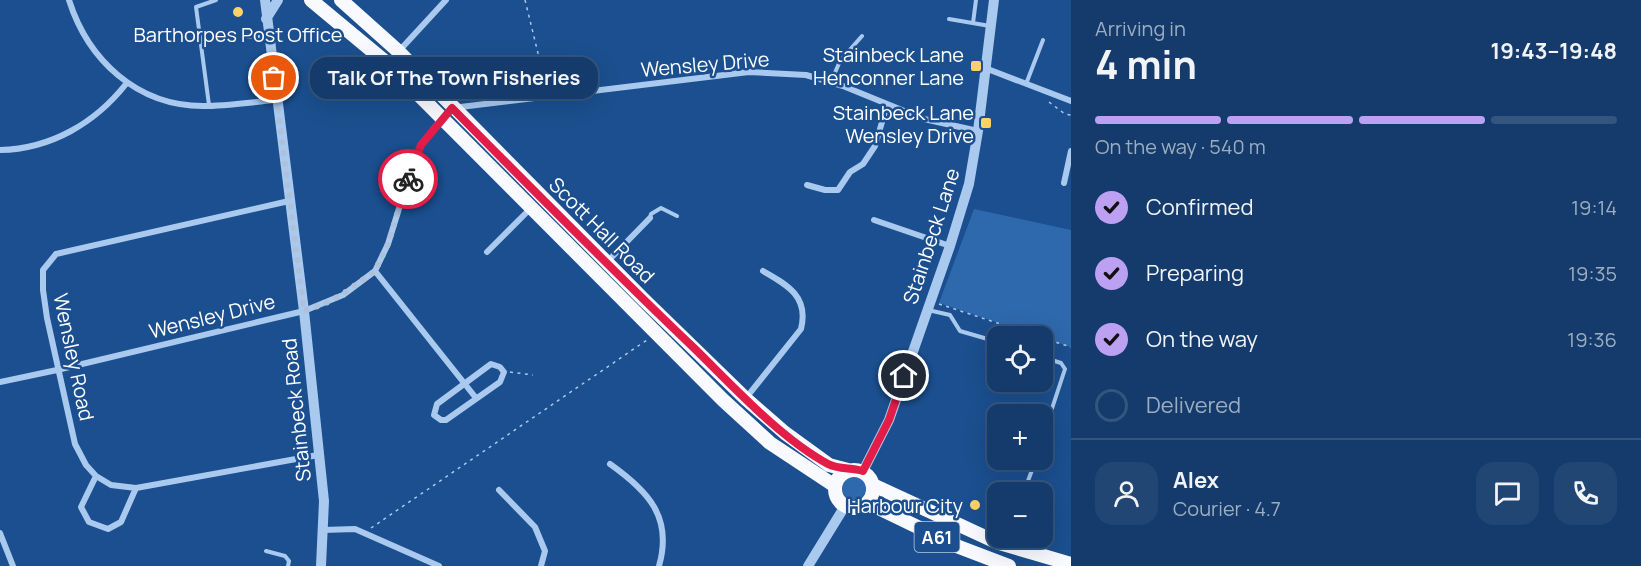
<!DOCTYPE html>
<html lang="en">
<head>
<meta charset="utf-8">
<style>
  body { margin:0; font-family:Manrope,sans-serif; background:#214673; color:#f1f3f6; height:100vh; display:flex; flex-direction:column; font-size:22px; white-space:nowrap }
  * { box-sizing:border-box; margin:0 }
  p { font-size:20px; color:#9dadc1 }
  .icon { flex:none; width:33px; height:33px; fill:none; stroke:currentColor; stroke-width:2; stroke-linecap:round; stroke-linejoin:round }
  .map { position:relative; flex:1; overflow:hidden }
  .sheet { display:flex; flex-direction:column; background:#143b6b; width:570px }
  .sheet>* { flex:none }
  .tools { position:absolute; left:987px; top:326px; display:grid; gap:12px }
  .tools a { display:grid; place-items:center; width:66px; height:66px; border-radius:12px; background:#143b6b; box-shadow:0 6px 24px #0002,0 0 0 2px #33557e; font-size:30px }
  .pin { position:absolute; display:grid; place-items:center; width:51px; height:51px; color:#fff; margin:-26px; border:3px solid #fff; border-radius:50%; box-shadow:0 2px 6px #0007 }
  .courier { position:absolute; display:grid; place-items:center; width:60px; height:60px; margin:-30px; border:4px solid #e11d48; border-radius:50%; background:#fff; color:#222; box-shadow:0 2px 8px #0007 }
  .bubble { position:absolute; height:42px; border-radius:18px; background:#143b6b; box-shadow:0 6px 24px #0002,0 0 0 2px #33557e; font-size:20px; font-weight:700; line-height:42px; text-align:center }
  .headline em { font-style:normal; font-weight:700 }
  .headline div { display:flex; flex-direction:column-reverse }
  .headline { display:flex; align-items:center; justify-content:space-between; height:102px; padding:0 24px }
  h1 { font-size:39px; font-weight:700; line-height:45px }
  .bar { display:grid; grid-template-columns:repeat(4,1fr); gap:9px 6px; align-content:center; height:72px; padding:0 24px }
  .bar i { height:8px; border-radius:4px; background:#33557e }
  .bar .active { background:#bca0f2 }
  .bar p { grid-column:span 4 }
  .line { display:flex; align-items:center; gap:15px; padding:0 24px; border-top:2px solid #33557e }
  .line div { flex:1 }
  .round { display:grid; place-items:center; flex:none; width:63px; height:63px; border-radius:18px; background:#214673 }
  ol { padding:0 24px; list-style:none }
  li { display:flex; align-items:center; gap:18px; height:66px }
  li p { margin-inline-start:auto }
  li .icon { padding:6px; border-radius:50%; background:#bca0f2; color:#111; stroke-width:4 }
  li:last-child { color:#9dadc1 }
  li i { width:33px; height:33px; border:3px solid #33557e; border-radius:50% }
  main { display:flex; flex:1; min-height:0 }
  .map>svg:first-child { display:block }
  .green { fill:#2e69ad }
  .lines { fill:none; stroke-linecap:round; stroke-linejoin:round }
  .path { stroke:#a9c9ee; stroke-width:1.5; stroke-dasharray:3 4.5; stroke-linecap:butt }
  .service { stroke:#a9c9ee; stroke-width:4 }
  .minor { stroke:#a9c9ee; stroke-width:6 }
  .tertiary { stroke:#a9c9ee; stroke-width:10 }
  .trunk { stroke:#f8faff; stroke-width:14 }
  .done { stroke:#afc1d8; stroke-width:6; stroke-dasharray:0 10.8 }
  .route { stroke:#e11d48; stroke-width:8 }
  .poi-dot { fill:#ffd166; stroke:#1b4f8f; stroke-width:2 }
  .labels { text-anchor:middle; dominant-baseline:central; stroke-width:5; stroke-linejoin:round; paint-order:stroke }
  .shield { fill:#1b4f8f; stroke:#bbcadd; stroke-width:1.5 }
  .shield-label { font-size:18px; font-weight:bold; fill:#fff }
  .poi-label { font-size:20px; fill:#fff; stroke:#1b4f8f; text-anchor:end }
  .street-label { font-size:20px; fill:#fff; stroke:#1b4f8f }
</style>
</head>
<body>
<main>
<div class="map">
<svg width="1071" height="566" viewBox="0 0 1071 566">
  <rect width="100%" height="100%" fill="#1b4f8f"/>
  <path class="green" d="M974,209L1071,230V347L1043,338L1042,336H1037L939,303Z
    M842 488a12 12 0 1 1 24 0a12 12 0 1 1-24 0Z"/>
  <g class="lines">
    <path class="path" d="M525,0L547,90
      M1049,102L1065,114L1071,115
      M939,304L1037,336
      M1042,338L1071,347
      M510,372L533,375
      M371,528L647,340"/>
    <path class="service" d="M949,19L990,26
      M973,23L976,0
      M248,37L267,35
      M831,82L840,61L862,36
      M1026,84L1043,40
      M209,105L196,7L216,0
      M650,218L651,214L661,208L677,216
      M928,310L950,315L960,331L998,342
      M1042,357L1061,363L1065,369L1042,439
      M1028,481L1036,459
      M266,551L285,556L289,561L288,566"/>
    <path class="minor" d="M69,0C88,60 137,106 203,106C227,106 252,102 276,100
      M399,51L446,0
      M985,68L1071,101
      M0,150C51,149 95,123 126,84
      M1064,183L1071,151
      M807,185L825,190H838L850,172L863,164L875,146L887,105
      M289,201L56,254L43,270V290L47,318L75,444L86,465L96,476L111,485L136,488L318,455
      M874,220L950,246
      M487,252L531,208
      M607,262L650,218
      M375,271L476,398
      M491,364L500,367L504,372L500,382L446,420H441L434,415L437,404Z
      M0,382L57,370L304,311L343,295L375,271L388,244L410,173L421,145L442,118L452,108L749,72L806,75L843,86L924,119L978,131
      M746,398L801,329C809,297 788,285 763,271
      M610,464C648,491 673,517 659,566
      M96,476L81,507L89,522L108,529L121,522L136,488
      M499,490L535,527L545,551L541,566
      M323,530L355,529L439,566
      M0,533L13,566"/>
    <path class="tertiary" d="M265,0L304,311L324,501L321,566
      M266,19L278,0
      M863,471L889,420L950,246L969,184L978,131L994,0
      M808,566L845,506"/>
    <path class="trunk" d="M311,0L388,64L723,400L770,443L835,486
      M341,0L398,51L643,299L746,399L785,433L829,465L848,470
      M835 489a19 19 0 1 1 38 0a19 19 0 1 1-38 0Z
      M873,485L996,542L1071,564
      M868,503L959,547L1009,566"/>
  </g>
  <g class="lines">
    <path class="done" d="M274,78L304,311L324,304L343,294L375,271L388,244L408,179"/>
    <path class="route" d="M408,179L421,145L452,108C532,189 612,270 694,348C733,386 780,438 828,464C839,470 852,467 863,471L889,420L904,376"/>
  </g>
  <g class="poi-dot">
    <circle cx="238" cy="12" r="6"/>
    <rect x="970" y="60" width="12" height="12" rx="3"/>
    <rect x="980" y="117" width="12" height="12" rx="3"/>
    <circle cx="975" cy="505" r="6"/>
  </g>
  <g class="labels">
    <rect class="shield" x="914.5" y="522" width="45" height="30" rx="4.5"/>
    <g class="shield-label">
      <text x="937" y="537">A61</text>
    </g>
    <g class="poi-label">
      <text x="238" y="34" text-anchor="middle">Barthorpes Post Office</text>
      <text x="964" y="54">Stainbeck Lane<tspan x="964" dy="23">Henconner Lane</tspan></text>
      <text x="974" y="112">Stainbeck Lane<tspan x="974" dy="23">Wensley Drive</tspan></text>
      <text x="963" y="505">Harbour City</text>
    </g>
    <g class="street-label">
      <text transform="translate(705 64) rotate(-5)">Wensley Drive</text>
      <text transform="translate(602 230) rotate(45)">Scott Hall Road</text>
      <text transform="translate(931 236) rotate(-72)">Stainbeck Lane</text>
      <text transform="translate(212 316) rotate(-14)">Wensley Drive</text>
      <text transform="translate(74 357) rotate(78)">Wensley Road</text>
      <text transform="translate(296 410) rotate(-96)">Stainbeck Road</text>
    </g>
  </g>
</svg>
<div class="tools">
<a><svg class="icon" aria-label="locate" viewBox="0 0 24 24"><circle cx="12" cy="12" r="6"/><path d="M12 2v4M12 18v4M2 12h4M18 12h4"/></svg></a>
<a>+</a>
<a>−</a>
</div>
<div class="pin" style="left:274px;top:78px;background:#ea580c"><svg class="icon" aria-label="bag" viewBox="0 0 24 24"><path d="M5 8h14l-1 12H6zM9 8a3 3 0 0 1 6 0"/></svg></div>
<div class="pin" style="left:904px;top:376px;background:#1f2937"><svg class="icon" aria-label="home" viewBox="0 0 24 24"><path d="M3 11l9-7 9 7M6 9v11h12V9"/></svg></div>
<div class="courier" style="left:408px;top:179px"><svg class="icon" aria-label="bike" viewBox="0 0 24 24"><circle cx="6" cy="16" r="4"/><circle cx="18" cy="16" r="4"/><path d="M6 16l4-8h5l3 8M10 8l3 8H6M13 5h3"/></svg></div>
<div class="bubble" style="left:310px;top:57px;width:288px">Talk Of The Town Fisheries</div>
</div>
<section class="sheet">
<div class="headline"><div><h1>4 min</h1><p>Arriving in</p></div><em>19:43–19:48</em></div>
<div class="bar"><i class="active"></i><i class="active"></i><i class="active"></i><i></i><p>On the way · 540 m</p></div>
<ol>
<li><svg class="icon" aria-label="check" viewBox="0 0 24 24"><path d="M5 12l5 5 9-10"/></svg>Confirmed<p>19:14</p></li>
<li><svg class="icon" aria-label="check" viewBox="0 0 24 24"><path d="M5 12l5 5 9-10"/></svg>Preparing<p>19:35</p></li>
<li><svg class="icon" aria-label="check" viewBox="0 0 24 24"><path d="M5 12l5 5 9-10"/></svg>On the way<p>19:36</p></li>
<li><i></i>Delivered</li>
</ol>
<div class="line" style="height:108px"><a class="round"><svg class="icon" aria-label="person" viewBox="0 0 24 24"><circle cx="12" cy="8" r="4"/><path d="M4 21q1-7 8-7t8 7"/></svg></a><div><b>Alex</b><p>Courier · 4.7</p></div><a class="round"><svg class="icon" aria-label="chat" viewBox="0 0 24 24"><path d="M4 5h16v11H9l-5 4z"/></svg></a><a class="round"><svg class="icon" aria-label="phone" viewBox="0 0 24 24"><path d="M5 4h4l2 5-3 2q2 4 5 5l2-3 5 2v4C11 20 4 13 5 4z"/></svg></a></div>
</section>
</main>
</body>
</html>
